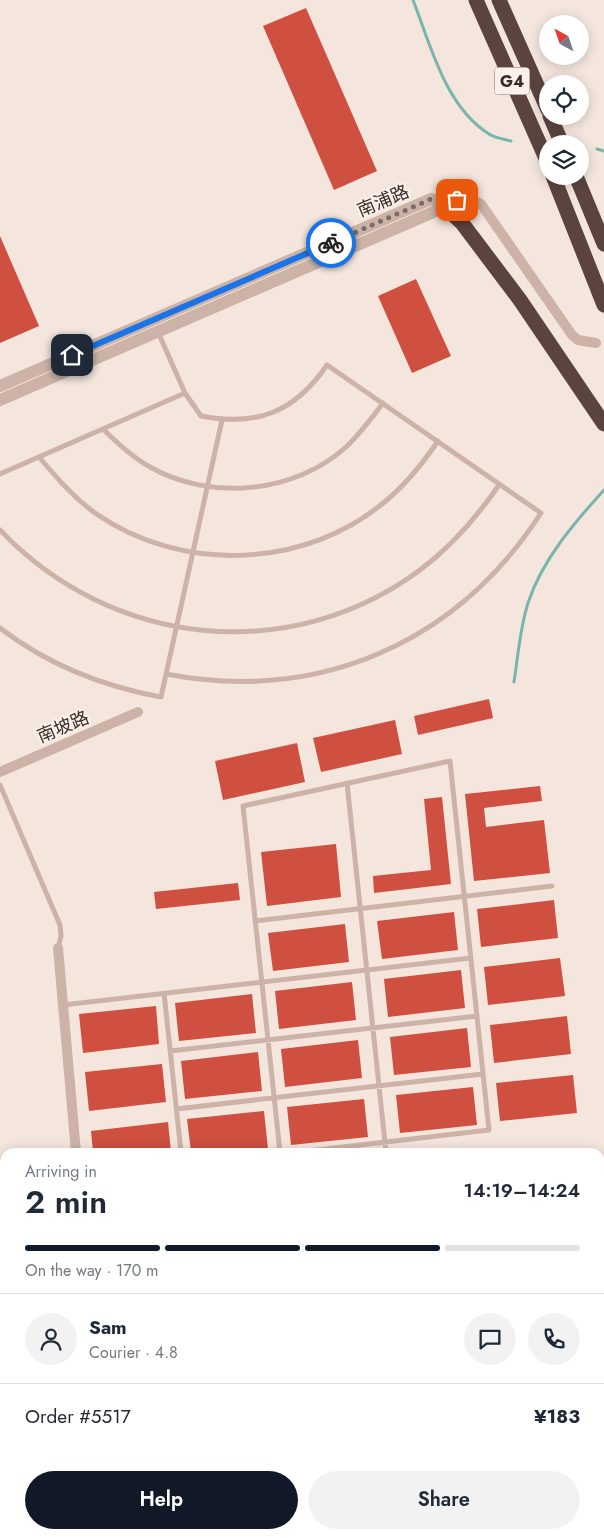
<!DOCTYPE html>
<html lang="en">
<head>
<meta charset="utf-8">
<style>
  body { margin:0; font-family:Jost,"Noto Sans SC",sans-serif; background:#f2f2f3; color:#1f2937; height:100vh; display:flex; flex-direction:column; font-size:19px; white-space:nowrap }
  * { box-sizing:border-box; margin:0 }
  p { font-size:16px; color:#747a83 }
  .icon { flex:none; width:28px; height:28px; fill:none; stroke:currentColor; stroke-width:2; stroke-linecap:round; stroke-linejoin:round }
  .map { position:relative; flex:1; overflow:hidden }
  .sheet { position:absolute; left:0px; top:1148px; width:605px; height:391px; display:flex; flex-direction:column; background:#fff; border-radius:15px 15px 0 0; box-shadow:0 2px 12px #0003 }
  .sheet>* { flex:none }
  .needle { width:32px; rotate:320deg }
  .buttons { position:absolute; left:539px; top:15px; display:grid; gap:10px }
  .buttons a { display:grid; place-items:center; width:50px; height:50px; border-radius:50%; background:#fff; box-shadow:0 2px 12px #0003; font-size:25px }
  .pin { position:absolute; display:grid; place-items:center; width:42px; height:42px; color:#fff; margin:-21px; border-radius:10px; box-shadow:0 2px 8px #0006 }
  .courier { position:absolute; display:grid; place-items:center; width:50px; height:50px; margin:-25px; border:4px solid #1a73e8; border-radius:50%; background:#fff; color:#222; box-shadow:0 1px 6px #0007 }
  .summary em { font-style:normal; font-weight:600 }
  .summary div { display:flex; flex-direction:column-reverse }
  .summary { display:flex; align-items:center; justify-content:space-between; height:85px; padding:0 25px }
  h1 { font-size:32px; font-weight:600; line-height:38px }
  .bar { display:grid; grid-template-columns:repeat(4,1fr); gap:8px 5px; align-content:center; height:60px; padding:0 25px }
  .bar i { height:6px; border-radius:4px; background:#e0e1e3 }
  .bar .on { background:#111827 }
  .bar p { grid-column:span 4 }
  .line { display:flex; align-items:center; gap:12px; padding:0 25px; border-top:1px solid #e0e1e3 }
  .line div { flex:1 }
  .round { display:grid; place-items:center; flex:none; width:52px; height:52px; border-radius:26px; background:#f2f2f3 }
  .button { display:flex; gap:10px; margin-top:auto; padding:10px 25px }
  .button a { flex:1; height:58px; border-radius:30px; background:#111827; color:#fff; font-size:20px; font-weight:600; line-height:58px; text-align:center }
  .button a+a { background:#f2f2f3; color:#1f2937 }
  .map>svg:first-child { display:block }
  .lines { fill:none; stroke-linecap:round; stroke-linejoin:round }
  .stream { stroke:#79b4ae; stroke-width:3 }
  .building { fill:#cf4f40 }
  .service { stroke:#cdb3a7; stroke-width:5 }
  .minor { stroke:#cdb3a7; stroke-width:10 }
  .tertiary { stroke:#cdb3a7; stroke-width:12 }
  .motorway { stroke:#5b443f; stroke-width:15 }
  .done { stroke:#7a6c67; stroke-width:5; stroke-dasharray:0 9 }
  .route { stroke:#1a73e8; stroke-width:6 }
  .labels { text-anchor:middle; dominant-baseline:central; stroke-width:4; stroke-linejoin:round; paint-order:stroke }
  .shield { fill:#fbf1ea; stroke:#736662; stroke-width:1 }
  .shield-label { font-size:16px; font-weight:bold; fill:#392b28 }
  .street-label { font-size:18px; fill:#392b28; stroke:#fbf1ea }
</style>
</head>
<body>
<div class="map">
<svg width="604" height="1538" viewBox="0 0 604 1538">
  <rect width="100%" height="100%" fill="#f4e6dd"/>
  <g class="lines">
    <path class="stream" d="M413,0C431,46 445,106 489,134C495,138 504,139 511,141
      M597,149L604,151
      M514,682C518,656 520,628 528,603C542,560 574,523 604,490"/>
  </g>
  <path class="building" d="M306,8L377,171L334,190L263,26Z
    M0,236L39,326L0,343Z
    M416,279L451,356L412,373L378,296Z
    M489,699L493,718L418,735L414,716Z
    M395,720L402,754L321,772L313,738Z
    M297,743L305,782L223,800L215,761Z
    M540,786L542,801L484,808L486,827L544,820L550,873L474,881L465,794Z
    M442,797L451,884L374,893L373,876L431,870L424,799Z
    M336,844L341,897L267,906L261,852Z
    M238,883L240,900L156,909L154,892Z
    M554,900L558,938L481,947L477,909Z
    M454,912L458,950L382,959L377,921Z
    M345,924L349,962L273,971L268,933Z
    M560,958L565,996L488,1005L484,967Z
    M461,970L465,1008L388,1017L384,979Z
    M352,982L356,1020L279,1029L275,991Z
    M252,994L256,1033L179,1041L175,1003Z
    M156,1006L159,1044L83,1053L79,1014Z
    M567,1016L571,1054L494,1063L490,1025Z
    M467,1028L471,1067L394,1075L390,1037Z
    M358,1040L362,1078L285,1087L281,1049Z
    M258,1052L262,1091L185,1099L181,1061Z
    M162,1064L166,1102L89,1111L85,1072Z
    M573,1075L577,1113L500,1121L496,1083Z
    M473,1087L477,1125L400,1133L396,1095Z
    M364,1099L368,1137L291,1145L287,1107Z
    M264,1111L268,1149L235,1152H191L187,1119Z
    M168,1122L171,1152H93L91,1131Z"/>
  <g class="lines">
    <path class="service" d="M158,332L185,393L201,416C257,427 295,412 327,365L541,513C456,644 319,703 166,674
      M103,429C117,443 132,457 150,467C210,501 294,494 346,447C360,434 371,419 383,403
      M39,457C56,477 73,497 95,513C182,574 308,569 388,499C408,482 423,463 438,441
      M0,474L185,393
      M0,530C111,647 289,667 420,570C452,546 477,517 499,485
      M0,628C48,665 102,686 161,697L222,420
      M347,783L386,1152
      M0,785L60,925L61,936L58,948
      M255,921L552,886
      M164,993L181,1152
      M63,1005L471,958
      M170,1051L477,1016
      M176,1109L483,1074
      M280,1152L243,806L450,761L489,1130L300,1152"/>
    <path class="minor" d="M445,207L469,198L481,204L572,335L578,340L596,343
      M0,772L138,712
      M58,948L76,1152"/>
    <path class="tertiary" d="M0,386L431,199L439,201L445,207L0,400
      M600,1164H604
      M600,1178H604
      M0,1231H5
      M0,1244L5,1243
      M223,1534V1538
      M236,1534V1538"/>
    <path class="motorway" d="M476,0L548,163
      M499,0L548,110
      M550,116L562,144
      M553,176L604,305
      M576,176L604,244
      M445,207L462,223L520,300L604,424"/>
  </g>
  <g class="lines">
    <path class="done" d="M331,243L431,199L439,201L445,207L457,200"/>
    <path class="route" d="M72,355L331,243"/>
  </g>
  <g class="labels">
    <rect class="shield" x="494.5" y="67.5" width="35" height="27" rx="4"/>
    <g class="shield-label">
      <text x="512" y="81">G4</text>
    </g>
    <g class="street-label">
      <text transform="translate(383 201) rotate(-23)">南浦路</text>
      <text transform="translate(63 727) rotate(-23)">南坡路</text>
    </g>
  </g>
</svg>
<div class="buttons">
<a><svg class="needle" viewBox="-14 -14 28 28"><path d="M0-13l5 13h-10z" fill="#e53935"/><path d="M0 13l5-13h-10z" fill="#747a83"/></svg></a>
<a><svg class="icon" aria-label="locate" viewBox="0 0 24 24"><circle cx="12" cy="12" r="6"/><path d="M12 2v4M12 18v4M2 12h4M18 12h4"/></svg></a>
<a><svg class="icon" aria-label="layers" viewBox="0 0 24 24"><path d="M12 4l9 5-9 5-9-5zM3 14l9 5 9-5"/></svg></a>
</div>
<div class="pin" style="left:457px;top:200px;background:#ea580c"><svg class="icon" aria-label="bag" viewBox="0 0 24 24"><path d="M5 8h14l-1 12H6zM9 8a3 3 0 0 1 6 0"/></svg></div>
<div class="pin" style="left:72px;top:355px;background:#1f2937"><svg class="icon" aria-label="home" viewBox="0 0 24 24"><path d="M3 11l9-7 9 7M6 9v11h12V9"/></svg></div>
<div class="courier" style="left:331px;top:243px"><svg class="icon" aria-label="bike" viewBox="0 0 24 24"><circle cx="6" cy="16" r="4"/><circle cx="18" cy="16" r="4"/><path d="M6 16l4-8h5l3 8M10 8l3 8H6M13 5h3"/></svg></div>
<section class="sheet">
<div class="summary"><div><h1>2 min</h1><p>Arriving in</p></div><em>14:19–14:24</em></div>
<div class="bar"><i class="on"></i><i class="on"></i><i class="on"></i><i></i><p>On the way · 170 m</p></div>
<div class="line" style="height:90px"><a class="round"><svg class="icon" aria-label="person" viewBox="0 0 24 24"><circle cx="12" cy="8" r="4"/><path d="M4 21q1-7 8-7t8 7"/></svg></a><div><b>Sam</b><p>Courier · 4.8</p></div><a class="round"><svg class="icon" aria-label="chat" viewBox="0 0 24 24"><path d="M4 5h16v11H9l-5 4z"/></svg></a><a class="round"><svg class="icon" aria-label="phone" viewBox="0 0 24 24"><path d="M5 4h4l2 5-3 2q2 4 5 5l2-3 5 2v4C11 20 4 13 5 4z"/></svg></a></div>
<div class="line" style="height:65px"><div>Order #5517</div><b>¥183</b></div>
<div class="button"><a>Help</a><a>Share</a></div>
</section>
</div>
</body>
</html>
